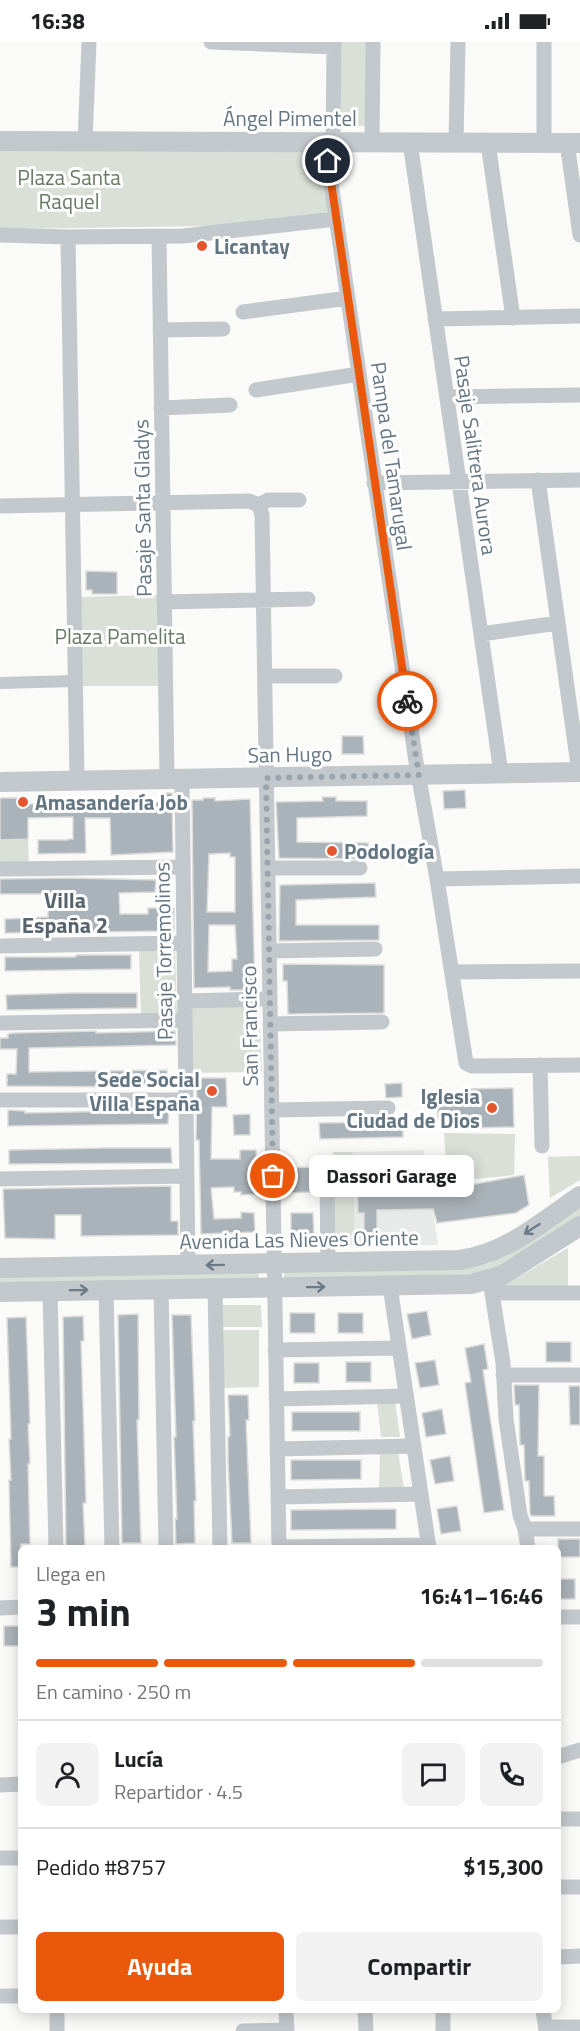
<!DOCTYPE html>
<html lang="es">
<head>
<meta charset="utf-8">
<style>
  body { margin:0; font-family:"Titillium Web",sans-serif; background:#f2f2f2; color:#202124; height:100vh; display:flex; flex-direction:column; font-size:22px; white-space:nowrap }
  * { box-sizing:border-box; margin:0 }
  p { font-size:20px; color:#757577 }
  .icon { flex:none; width:33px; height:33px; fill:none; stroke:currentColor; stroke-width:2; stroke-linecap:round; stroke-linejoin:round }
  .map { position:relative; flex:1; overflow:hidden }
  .sheet { position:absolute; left:18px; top:1503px; width:543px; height:468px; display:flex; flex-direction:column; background:#fff; border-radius:9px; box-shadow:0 3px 15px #0003 }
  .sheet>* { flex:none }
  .pin { position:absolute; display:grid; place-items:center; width:51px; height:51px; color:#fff; margin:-26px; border:3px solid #fff; border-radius:50%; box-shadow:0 2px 6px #0007 }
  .courier { position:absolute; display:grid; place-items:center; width:60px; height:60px; margin:-30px; border:4px solid #ea580c; border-radius:50%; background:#fff; color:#222; box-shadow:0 2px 8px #0007 }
  .bubble { position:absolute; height:42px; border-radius:9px; background:#fff; box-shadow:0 3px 15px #0003; font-size:20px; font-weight:700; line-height:42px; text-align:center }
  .summary em { font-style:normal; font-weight:700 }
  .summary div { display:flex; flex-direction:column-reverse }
  .summary { display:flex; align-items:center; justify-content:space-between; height:102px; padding:0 18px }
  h1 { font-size:39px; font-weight:700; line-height:45px }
  .bar { display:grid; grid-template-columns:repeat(4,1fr); gap:9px 6px; align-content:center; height:72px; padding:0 18px }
  .bar i { height:8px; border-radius:4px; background:#e0e0e0 }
  .bar .current { background:#ea580c }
  .bar p { grid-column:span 4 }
  .line { display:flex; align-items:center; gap:15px; padding:0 18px; border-top:2px solid #e0e0e0 }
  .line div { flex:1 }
  .round { display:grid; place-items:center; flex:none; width:63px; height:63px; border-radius:9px; background:#f2f2f2 }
  .action { display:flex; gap:12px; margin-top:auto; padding:12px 18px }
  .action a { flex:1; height:69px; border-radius:9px; background:#ea580c; color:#fff; font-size:24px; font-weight:700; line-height:69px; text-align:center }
  .action a+a { background:#f2f2f2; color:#202124 }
  .status { display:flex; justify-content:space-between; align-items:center; height:42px; padding:0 30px; background:#fff; direction:ltr }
  .status svg { height:16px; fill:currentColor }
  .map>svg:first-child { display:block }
  .built { fill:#e8e9e9 }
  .green { fill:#dadfd7 }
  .building { fill:#aab3b9; stroke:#dcdcda; stroke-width:1.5; fill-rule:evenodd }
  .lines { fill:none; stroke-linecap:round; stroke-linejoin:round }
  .pedestrian { stroke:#c3c8cc; stroke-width:12 }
  .minor { stroke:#c3c8cc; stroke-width:15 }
  .tertiary { stroke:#c3c8cc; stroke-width:20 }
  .oneway { stroke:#6a7a87 }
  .done { stroke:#99a4ac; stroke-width:6; stroke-dasharray:0 10.8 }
  .route { stroke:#ea580c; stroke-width:8 }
  .poi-dot { fill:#e4572e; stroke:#fff; stroke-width:2 }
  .labels { text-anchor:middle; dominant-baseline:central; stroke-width:6; stroke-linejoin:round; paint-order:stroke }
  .street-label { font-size:21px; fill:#657683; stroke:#fff }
  .park-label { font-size:21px; fill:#687a64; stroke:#fff }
  .poi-label { font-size:21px; font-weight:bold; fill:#657683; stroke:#fff; text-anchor:start }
  .neighbourhood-label { font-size:22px; font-weight:bold; fill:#57646e; stroke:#fff }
</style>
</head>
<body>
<div class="status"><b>16:38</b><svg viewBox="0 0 49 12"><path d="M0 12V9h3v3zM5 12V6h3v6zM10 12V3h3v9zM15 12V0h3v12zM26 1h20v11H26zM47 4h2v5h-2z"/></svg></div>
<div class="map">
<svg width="580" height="1989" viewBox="0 0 580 1989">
  <rect width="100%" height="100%" fill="#fafaf8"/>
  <path class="built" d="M424,1108L438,1203H355L353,1110Z"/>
  <path class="green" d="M340,0H367L366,84L336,83Z
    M0,106L323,107L330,172L207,184L0,187Z
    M158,553L162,644H81L79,555Z
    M28,797L29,822H0V798Z
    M175,908L177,973H141L139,909Z
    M259,962L262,1030L192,1031L190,970L193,964Z
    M444,1091L515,1092L514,1133L475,1137L465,1131H447Z
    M333,1110H353L355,1203H330L334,1150Z
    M580,1114V1138L550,1156L548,1115Z
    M580,1163V1175L490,1231L284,1238V1229L464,1224L488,1222Z
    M568,1206V1246L498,1247Z
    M258,1229L259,1238L0,1244V1234Z
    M219,1263H261L262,1285H219Z
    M220,1288H259V1345L221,1346Z
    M395,1359L400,1395H381L377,1360Z
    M380,1410H398L404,1446H379Z"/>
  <path class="building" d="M86,529L117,530V552H92V548H86Z
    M342,694H363L364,712H342Z
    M465,748L466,766L444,767L443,749Z
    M164,751H172L173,810L111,813L110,776H85L86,811L38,812V798H68V797H73V775L28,776V797L0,798V756H27V762L163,760Z
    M322,755H336V759H367V774L297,776V800L368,801V817L279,816L276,760L323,759Z
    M203,756H215V759L250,757L255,948H230V945L194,946L192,758H203ZM230,811V815H235V870H207L209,812ZM209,883H235L237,917H232V929L208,930Z
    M71,836L156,838L155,850L119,851L120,872H148V866H174V889L5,891V877L48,875V852H0V837Z
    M375,841L376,855L296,858V883H379V898L279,899L280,843Z
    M76,913H131V927L5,929V915H76Z
    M283,922L384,923V971L288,972L287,939H283Z
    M74,951H137V966L7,968L6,953Z
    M96,989V991L175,989L176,1003L29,1006V1030L167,1028V1043H132V1045L7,1044V1032H16L17,1007H0V996H8V992L14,991Z
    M197,1036H226L227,1065H212L211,1117H240V1108H256L258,1152L241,1153V1150H234V1145L211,1146L214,1177L241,1176V1170L254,1171L255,1190L201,1192L199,1098H196Z
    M402,1041V1055L386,1056L385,1042Z
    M513,1046L514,1085L470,1086V1077H438L437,1054H470L469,1047Z
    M8,1068L25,1069V1071L169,1068L168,1082L8,1084Z
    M250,1072V1093H234L233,1073Z
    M386,1080H403V1095L320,1097L319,1081Z
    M106,1106H171L172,1121L9,1122V1108Z
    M411,1120L416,1125L419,1139L470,1143L524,1133L529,1163L516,1171L437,1181L433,1167L377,1168V1192L364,1193V1171H358L357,1141L360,1140V1121Z
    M310,1125L311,1150L288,1151V1126Z
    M171,1144V1179H178V1193L81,1194V1173H55V1197L5,1196L3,1147Z
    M291,1171H313L314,1196H291Z
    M427,1269L431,1293L412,1297L407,1272Z
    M290,1271H315V1291H290Z
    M338,1271H363V1291H338Z
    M138,1272L139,1378H137L141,1501H122L118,1273Z
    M172,1273H191L195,1379H193L196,1459H194L195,1501L176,1502L175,1477H177L174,1395H176Z
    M83,1274L84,1299H81L86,1461H83L85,1504H66L63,1275Z
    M26,1275L30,1382H28L30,1422H28L30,1502H21V1525H11L9,1438H11L9,1397H11L7,1276Z
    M546,1300H571V1320H546Z
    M484,1302L488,1327L483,1328L504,1468L484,1471L465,1341L471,1340L465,1306Z
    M435,1318L439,1343L420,1346L415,1321Z
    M346,1320H371V1340H346Z
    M294,1321H319V1341H294Z
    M514,1343H539L538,1414H544V1454H554L555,1474H531L530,1471L529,1439H525L524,1403H520L519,1363H515Z
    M569,1344H580V1383H570Z
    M228,1353H248L249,1378H246L251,1501H232L228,1420V1395L230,1394Z
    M442,1367L446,1392L426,1395L422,1371Z
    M292,1370H360V1389H292Z
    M450,1414L454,1439L435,1442L430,1418Z
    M291,1418H361V1437L291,1438Z
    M457,1464L461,1489L441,1492L437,1467Z
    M396,1467V1487L291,1488V1468Z
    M558,1497H580V1515H558Z
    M558,1537H575V1557H558Z
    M4,1584H21V1604H4Z"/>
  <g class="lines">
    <path class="pedestrian" d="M0,641L75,639"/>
    <path class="minor" d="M211,0L334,5
      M85,100L89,0
      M325,100L416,720L437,837L466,1021L472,1024L580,1023
      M333,100L334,0
      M372,100L373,0
      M410,100L501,731
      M456,101L458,0
      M488,101L513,276
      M544,101V0
      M567,101L580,193
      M0,193L68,195L183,194L336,177
      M159,194L167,737
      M68,195L77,739
      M243,270L348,256
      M435,277L580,274
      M160,288L223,287
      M256,348L359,332
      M447,355L580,353
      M161,366L230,363
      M538,438L579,730
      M374,441L580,438
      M259,463L262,473L279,1506
      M259,463L268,458H299
      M0,464L249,459L259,463
      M164,560L308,557
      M481,592L558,581
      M265,634H335
      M182,737L188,1223
      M268,826H360
      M0,827L183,825
      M437,837L580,834
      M0,904L184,901
      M269,909L375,907
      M452,930L580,929
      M185,959L270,957
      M0,981L185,978
      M270,982L382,980
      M540,1023L542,1104
      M0,1058H186
      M272,1068L388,1066
      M0,1137L187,1134
      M327,1137L328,1221
      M490,1238L503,1321L506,1377L520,1473L525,1487L528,1506
      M390,1244L429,1506
      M215,1246L220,1506
      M161,1247L166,1506
      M106,1248L112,1506
      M50,1249L56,1506
      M492,1251H580
      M275,1308L399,1306
      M503,1333H580
      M276,1357L406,1354
      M277,1407L414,1404
      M278,1455L421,1452
      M525,1487H580
      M279,1505L429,1503
      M0,1566L21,1565
      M558,1575H580
      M558,1715L580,1708
      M0,1743L21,1742
      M558,1777H580
      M0,1816H21
      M558,1845H580
      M0,1885H21
      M558,1915L580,1914
      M0,1954H21
      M57,1968V1989
      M286,1968L287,1989
      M365,1968L366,1989
      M443,1968V1989
      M543,1968L546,1989
      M546,1985H580
      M243,1989L287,1988"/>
    <path class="tertiary" d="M0,99L580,101
      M0,740L580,730
      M0,1226L459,1218C506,1212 542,1180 580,1154
      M0,1250L471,1242L501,1234L580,1184"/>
  </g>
  <defs><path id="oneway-shaft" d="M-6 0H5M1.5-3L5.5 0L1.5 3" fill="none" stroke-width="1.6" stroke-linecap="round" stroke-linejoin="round" transform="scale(1.5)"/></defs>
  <g class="oneway">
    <use href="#oneway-shaft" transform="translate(532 1187) rotate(147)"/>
    <use href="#oneway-shaft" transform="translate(215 1223) rotate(179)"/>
    <use href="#oneway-shaft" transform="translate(316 1245) rotate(-1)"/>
    <use href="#oneway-shaft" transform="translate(79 1248) rotate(-1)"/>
  </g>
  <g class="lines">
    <path class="done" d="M273,1134L266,736L419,733L407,659"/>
    <path class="route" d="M328,119L407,659"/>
  </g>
  <g class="poi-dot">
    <circle cx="202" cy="204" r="6"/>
    <circle cx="23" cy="760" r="6"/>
    <circle cx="332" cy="809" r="6"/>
    <circle cx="212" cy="1049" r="6"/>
    <circle cx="492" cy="1066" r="6"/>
  </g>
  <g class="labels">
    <g class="street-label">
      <text x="290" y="76">Ángel Pimentel</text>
      <text transform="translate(476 413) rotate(82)">Pasaje Salitrera Aurora</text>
      <text transform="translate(392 414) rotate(82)">Pampa del Tamarugal</text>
      <text transform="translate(142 466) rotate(-91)">Pasaje Santa Gladys</text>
      <text transform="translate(290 712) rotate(-1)">San Hugo</text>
      <text transform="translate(163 909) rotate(-91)">Pasaje Torremolinos</text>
      <text transform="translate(249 984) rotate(-91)">San Francisco</text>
      <text transform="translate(299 1197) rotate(-1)">Avenida Las Nieves Oriente</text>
    </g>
    <g class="park-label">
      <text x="69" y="135">Plaza Santa<tspan x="69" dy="24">Raquel</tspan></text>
      <text x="120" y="594">Plaza Pamelita</text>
    </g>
    <g class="poi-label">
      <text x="214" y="204">Licantay</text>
      <text x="35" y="760">Amasandería Job</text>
      <text x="344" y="809">Podología</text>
      <text x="200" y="1037" text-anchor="end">Sede Social<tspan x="200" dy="24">Villa España</tspan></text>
      <text x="480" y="1054" text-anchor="end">Iglesia<tspan x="480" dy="24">Ciudad de Dios</tspan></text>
    </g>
    <g class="neighbourhood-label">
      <text x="65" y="858">Villa<tspan x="65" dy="25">España 2</tspan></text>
    </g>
  </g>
</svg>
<div class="pin" style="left:273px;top:1134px;background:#ea580c"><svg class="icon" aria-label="bag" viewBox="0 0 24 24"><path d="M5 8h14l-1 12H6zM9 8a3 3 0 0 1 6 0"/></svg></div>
<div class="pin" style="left:328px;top:119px;background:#1f2937"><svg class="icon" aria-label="home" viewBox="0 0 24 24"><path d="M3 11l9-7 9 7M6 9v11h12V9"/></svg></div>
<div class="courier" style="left:407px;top:659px"><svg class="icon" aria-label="bike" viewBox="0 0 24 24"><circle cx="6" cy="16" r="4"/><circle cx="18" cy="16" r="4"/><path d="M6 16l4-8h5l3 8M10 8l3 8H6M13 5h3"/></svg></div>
<div class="bubble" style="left:309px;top:1113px;width:165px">Dassori Garage</div>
<section class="sheet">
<div class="summary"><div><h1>3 min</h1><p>Llega en</p></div><em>16:41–16:46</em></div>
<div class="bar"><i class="current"></i><i class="current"></i><i class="current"></i><i></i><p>En camino · 250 m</p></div>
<div class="line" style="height:108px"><a class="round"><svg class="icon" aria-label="person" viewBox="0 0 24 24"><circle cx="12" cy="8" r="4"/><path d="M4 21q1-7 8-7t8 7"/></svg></a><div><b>Lucía</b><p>Repartidor · 4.5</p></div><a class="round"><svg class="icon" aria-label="chat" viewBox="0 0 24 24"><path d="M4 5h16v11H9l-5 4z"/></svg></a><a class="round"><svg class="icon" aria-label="phone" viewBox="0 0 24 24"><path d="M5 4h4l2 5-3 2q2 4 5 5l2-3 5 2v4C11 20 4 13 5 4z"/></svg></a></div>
<div class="line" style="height:78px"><div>Pedido #8757</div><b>$15,300</b></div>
<div class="action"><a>Ayuda</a><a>Compartir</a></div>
</section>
</div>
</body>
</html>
